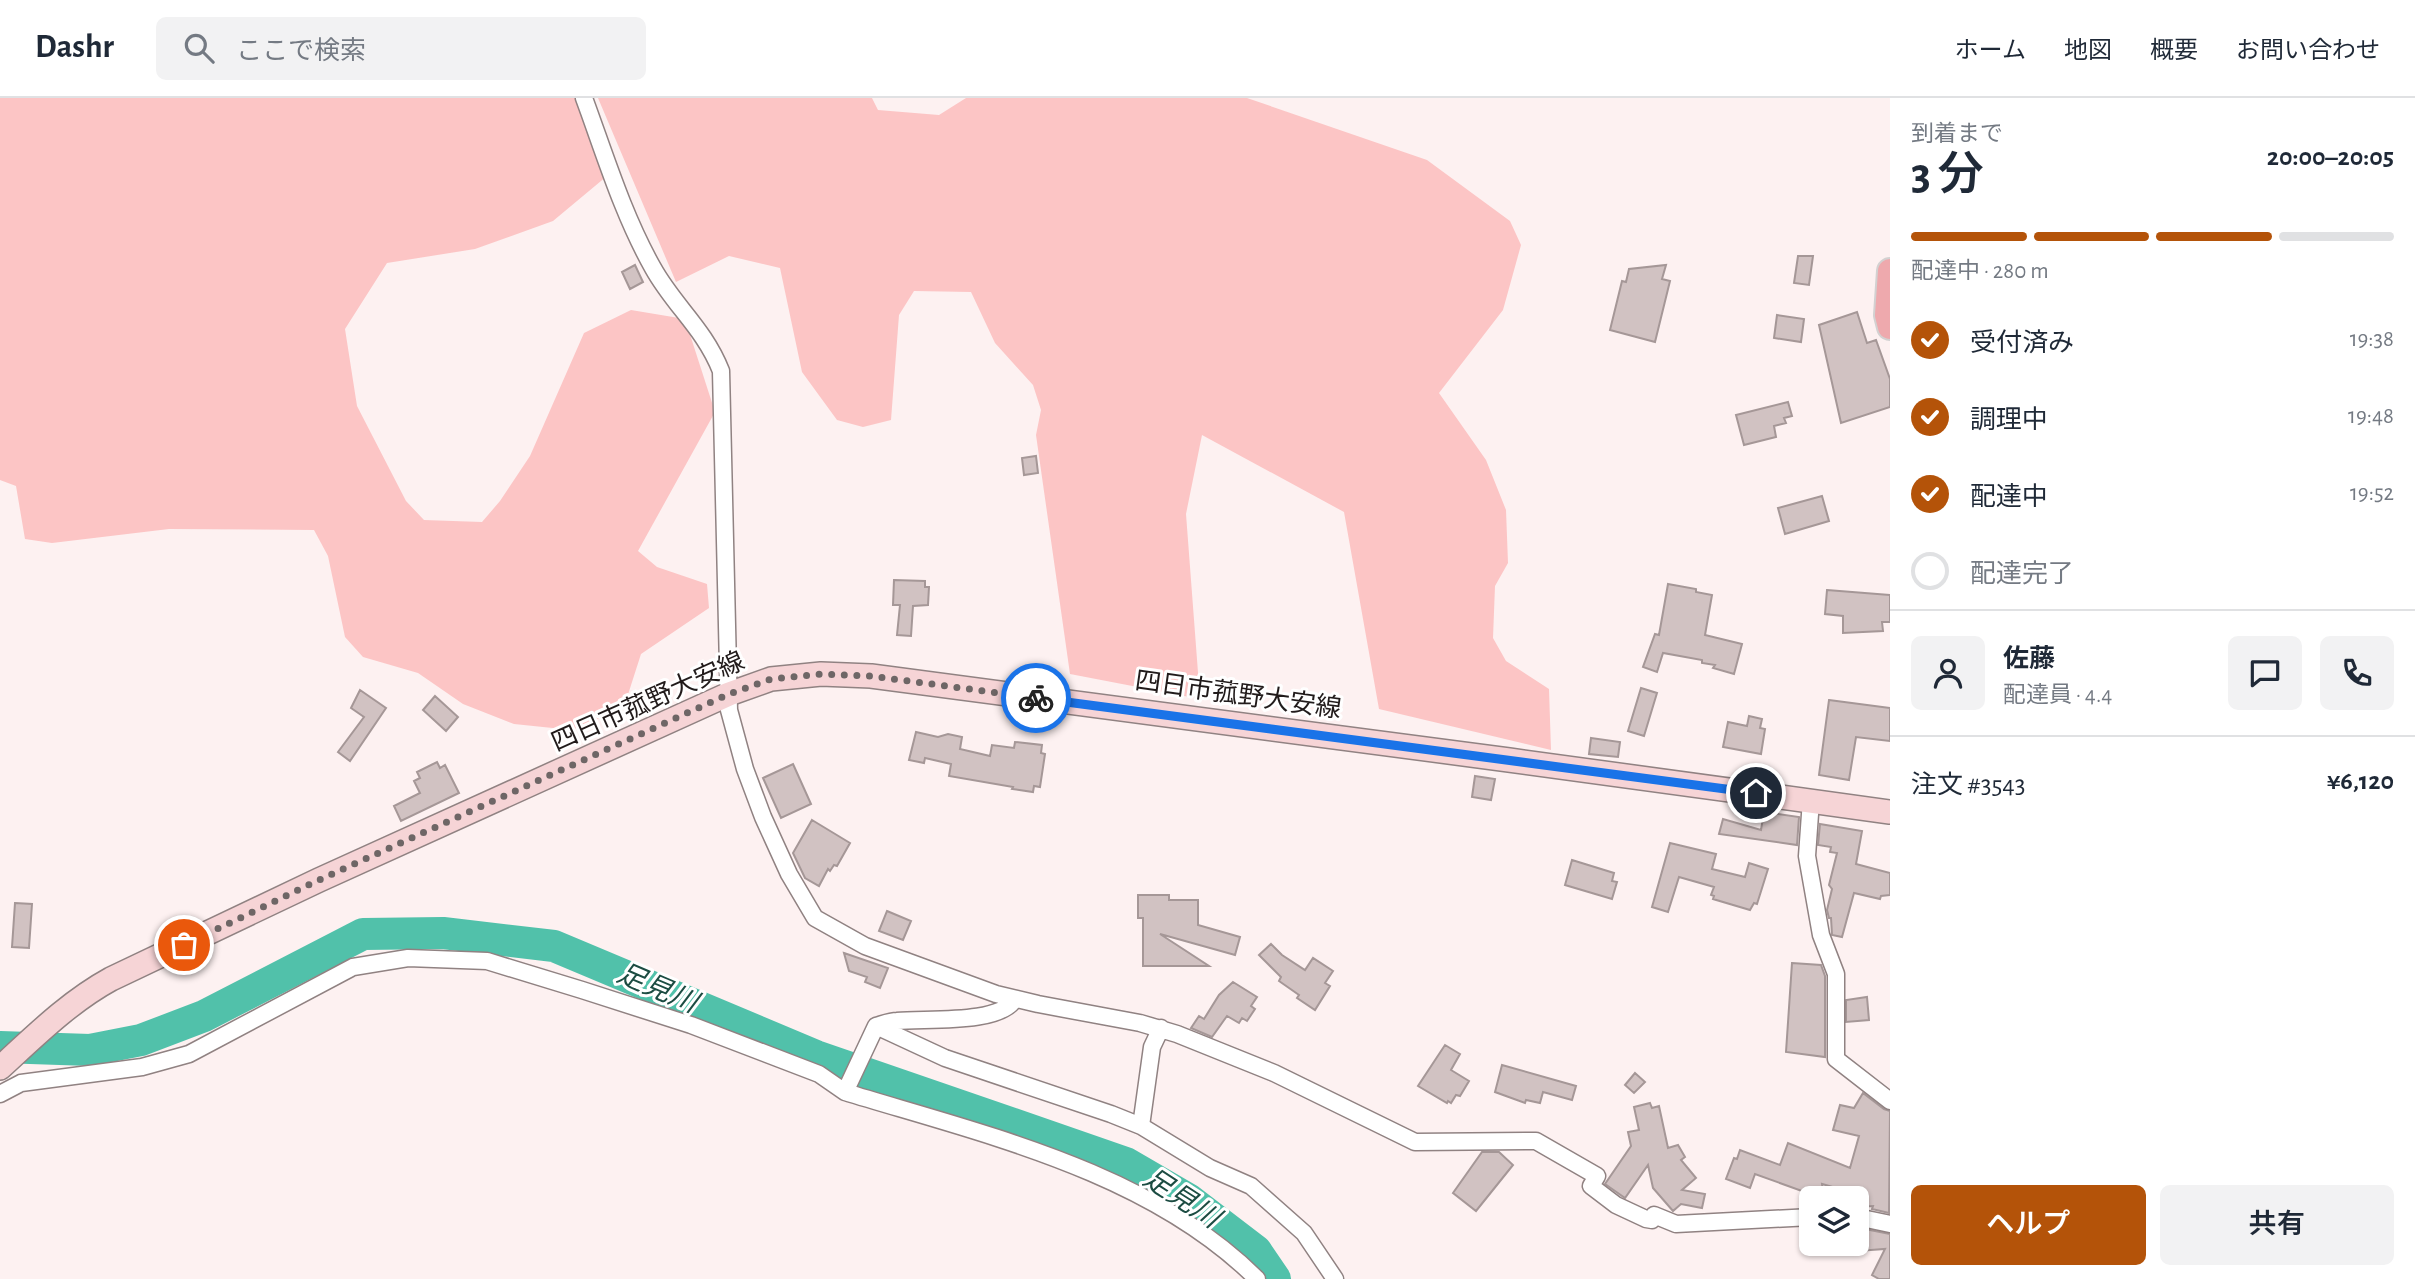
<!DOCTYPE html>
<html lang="ja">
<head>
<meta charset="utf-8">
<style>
  body { margin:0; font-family:"Alegreya Sans","Noto Sans JP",sans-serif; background:#f2f2f3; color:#1f2937; height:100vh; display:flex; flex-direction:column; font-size:26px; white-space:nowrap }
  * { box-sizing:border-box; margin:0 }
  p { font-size:23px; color:#747a83 }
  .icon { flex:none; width:38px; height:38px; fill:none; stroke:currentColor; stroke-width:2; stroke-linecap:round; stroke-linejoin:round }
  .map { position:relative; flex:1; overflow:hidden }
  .side { display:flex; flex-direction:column; background:#fff; width:525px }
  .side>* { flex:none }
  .fabs { position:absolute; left:1799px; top:1088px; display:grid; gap:14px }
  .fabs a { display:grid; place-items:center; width:70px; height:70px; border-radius:10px; background:#fff; box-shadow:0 2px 5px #0004; font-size:35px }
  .pin { position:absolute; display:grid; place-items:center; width:60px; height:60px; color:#fff; margin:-30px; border:4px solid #fff; border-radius:50%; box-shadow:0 2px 7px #0007 }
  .courier { position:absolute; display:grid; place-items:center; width:70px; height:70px; margin:-35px; border:5px solid #1a73e8; border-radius:50%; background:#fff; color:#222; box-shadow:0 2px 9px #0007 }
  .headline em { font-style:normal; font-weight:600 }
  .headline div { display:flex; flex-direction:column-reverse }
  .headline { display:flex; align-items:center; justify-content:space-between; height:119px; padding:0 21px }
  h1 { font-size:46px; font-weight:600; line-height:52px }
  .bar { display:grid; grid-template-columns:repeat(4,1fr); gap:10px 7px; align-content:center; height:84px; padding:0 21px }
  .bar i { height:9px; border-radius:5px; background:#e0e1e3 }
  .bar .selected { background:#b45309 }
  .bar p { grid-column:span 4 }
  .line { display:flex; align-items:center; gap:18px; padding:0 21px; border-top:2px solid #e0e1e3 }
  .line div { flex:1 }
  .round { display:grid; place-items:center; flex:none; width:74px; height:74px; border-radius:10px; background:#f2f2f3 }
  ol { padding:0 21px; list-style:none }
  li { display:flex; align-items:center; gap:21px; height:77px }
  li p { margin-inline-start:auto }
  li .icon { padding:7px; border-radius:50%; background:#b45309; color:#fff; stroke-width:4 }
  li:last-child { color:#747a83 }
  li i { width:38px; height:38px; border:4px solid #e0e1e3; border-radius:50% }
  .primary-button { display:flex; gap:14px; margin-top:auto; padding:14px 21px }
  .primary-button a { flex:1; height:80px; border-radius:10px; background:#b45309; color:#fff; font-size:28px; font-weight:600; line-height:80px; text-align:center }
  .primary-button a+a { background:#f2f2f3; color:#1f2937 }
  header { display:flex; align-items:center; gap:42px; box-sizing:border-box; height:98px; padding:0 35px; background:#fff; border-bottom:2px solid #e0e1e3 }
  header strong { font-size:33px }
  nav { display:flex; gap:38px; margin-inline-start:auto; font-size:24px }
  .search { width:490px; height:63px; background:#f2f2f3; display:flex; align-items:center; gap:18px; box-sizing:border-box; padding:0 24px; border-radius:10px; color:#747a83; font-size:26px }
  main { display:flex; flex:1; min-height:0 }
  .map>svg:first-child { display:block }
  .green { fill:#fcc5c5 }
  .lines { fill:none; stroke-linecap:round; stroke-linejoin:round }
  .river { stroke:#51c1aa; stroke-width:32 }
  .building { fill:#d1c2c2; stroke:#a59797; stroke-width:2 }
  .street-casing { stroke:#908282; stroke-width:19 }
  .secondary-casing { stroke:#908282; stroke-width:26 }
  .primary-casing { stroke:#d3d1d1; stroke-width:28 }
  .street { stroke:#fff; stroke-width:16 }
  .secondary { stroke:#f6d4d6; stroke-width:23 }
  .primary { stroke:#eea9ad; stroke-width:24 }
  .done { stroke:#6e6666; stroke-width:7; stroke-dasharray:0 12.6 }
  .route { stroke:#1a73e8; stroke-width:9 }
  .labels { text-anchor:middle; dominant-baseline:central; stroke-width:6; stroke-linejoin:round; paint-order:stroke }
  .street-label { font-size:26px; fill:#211b1b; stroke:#fff }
  .water-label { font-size:28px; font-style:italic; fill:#1c4c42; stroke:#fff }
</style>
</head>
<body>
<header>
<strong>Dashr</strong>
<div class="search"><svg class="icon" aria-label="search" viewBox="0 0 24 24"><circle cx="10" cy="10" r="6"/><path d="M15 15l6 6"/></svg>ここで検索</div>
<nav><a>ホーム</a><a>地図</a><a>概要</a><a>お問い合わせ</a></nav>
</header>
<main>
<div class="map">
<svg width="1890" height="1181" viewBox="0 0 1890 1181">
  <rect width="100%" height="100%" fill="#fdf1f1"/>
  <path class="green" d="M0,0H575L607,78L553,123L475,151L387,165L345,231L357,308L406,403L424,422L482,424L500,403L530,358L584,235L631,212L685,221L715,314L638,453L657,469L707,486L709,510L641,556L624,609L572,632L514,626L463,606L418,575L363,559L345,539L328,458L314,432L169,431L52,445L25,441L16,388L0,382Z
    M598,0H872L878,12L939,17L966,0H1247L1427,62L1510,123L1521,147L1503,212L1439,295L1486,362L1506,412L1508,465L1495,488L1493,540L1506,563L1549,591L1551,652L1379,611L1344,414L1202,337L1186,416L1200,601L1070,576L1036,337L1041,312L1033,287L995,245L971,194L914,193L899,217L891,322L863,329L837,322L802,274L780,170L729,158L676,184Z"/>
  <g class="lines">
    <path class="river" d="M0,949L90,952L141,942L204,918L363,836L443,835L554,848L816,958L1126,1065L1188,1101L1256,1153L1275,1181"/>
  </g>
  <path class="building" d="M1798,158H1813L1809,187L1794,185Z
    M635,167L643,184L630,191L622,174Z
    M1666,167L1662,181L1670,183L1655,244L1610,232L1622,183L1626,184L1629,171Z
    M1857,214L1867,245L1876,242L1890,281V309L1841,325L1819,227Z
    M1777,217L1804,221L1801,244L1774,240Z
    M1788,304L1792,318L1784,320L1786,325L1774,328L1776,339L1744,347L1736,317Z
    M1036,358L1038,375L1024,377L1022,360Z
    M1822,398L1829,423L1785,436L1778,410Z
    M894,482L925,483V489H929L928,507L913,508L911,538L897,537L900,507H893Z
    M1668,486L1696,491V494L1712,497L1705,537L1742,546L1734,576L1713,570L1715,567L1702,565V562L1663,555L1657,574L1643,569L1655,536L1659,537Z
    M1827,492L1890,497V524H1882L1883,533L1843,535V518L1825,516Z
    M1641,590L1657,595L1644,638L1628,633Z
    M360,592L386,610L350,663L338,654L364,619L351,610Z
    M435,598L458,619L446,633L423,612Z
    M1829,602L1890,610V643L1856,639L1849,682L1819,677Z
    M1749,618L1762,621L1760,630L1765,631L1761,656L1723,649L1728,624L1747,628Z
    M916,634L938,639L948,636L962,639L960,651L990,658L992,647L1014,650L1015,644L1042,647L1041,655L1045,656L1040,689L1034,688L1033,694L1012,691L1013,689L949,678L951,666L925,660L924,665L909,662Z
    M1591,640L1620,644L1618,659L1589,656Z
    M437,664L440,670L445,667L459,695L401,723L394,708L420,695L414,683L420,680L417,674Z
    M793,666L811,706L781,720L763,680Z
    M1475,678L1495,681L1491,702L1472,699Z
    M1764,714L1799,719L1797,747L1719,736L1723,721L1761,732Z
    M812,722L850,745L837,768L834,767L830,773L828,771L819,788L805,780L793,755Z
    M1820,726L1862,733L1856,766L1890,775V797L1881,798L1880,801L1854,795L1842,839L1832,837L1831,820H1829L1827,812L1832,791L1829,787L1837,755L1830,754L1831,749L1818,747Z
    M1670,745L1716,756L1712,771L1745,779L1749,765L1768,771L1757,806L1754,805L1750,812L1713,801L1714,798L1711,797L1714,789L1679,779L1668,814L1652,809Z
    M1572,762L1614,775L1612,783L1617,784L1612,801L1565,787Z
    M1138,797H1169V802H1198V827L1240,839L1235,857L1160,836L1209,868H1143V820H1138Z
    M15,805L32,806L29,850L12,849Z
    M887,813L911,823L903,842L879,833Z
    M1271,846L1282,857L1305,872L1313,860L1333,873L1325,885L1330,888L1315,912L1297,900L1299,897L1279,883L1281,879L1259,857Z
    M844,855L888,870L880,890L865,884L867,879L849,873Z
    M1792,865L1821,867L1825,878V959L1786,954Z
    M1233,884L1257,899L1251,908L1255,911L1247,923L1242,920L1239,925L1227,918L1212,939L1191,930L1199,918L1204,921L1219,897Z
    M1867,899L1869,922L1846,924V902Z
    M1445,947L1460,956L1451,972L1469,983L1460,998L1456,997L1451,1005L1448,1003L1447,1005L1418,988Z
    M1502,967L1576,988L1572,1002L1543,994L1540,1005L1526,1002L1525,1005L1495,994Z
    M1635,975L1645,984L1634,995L1625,987Z
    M1863,995L1884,1011L1890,1013L1889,1115L1872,1111L1873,1108L1857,1109V1101H1853V1095L1822,1086L1824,1101L1755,1076L1750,1090L1726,1081L1734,1060L1737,1061L1740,1052L1780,1067L1788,1045L1850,1070L1859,1038L1833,1032L1840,1007L1854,1010Z
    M1650,1005L1652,1010L1659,1008L1668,1050L1678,1047L1685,1059L1681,1062L1696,1080L1682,1092L1705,1096L1702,1110L1681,1106L1673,1113L1653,1090L1648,1067L1625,1100L1605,1086L1631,1048L1628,1034L1639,1032L1634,1009Z
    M1482,1054H1499L1513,1067L1476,1113L1453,1095Z
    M1865,1131L1890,1136V1181H1879L1872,1177L1885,1151L1858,1153Z"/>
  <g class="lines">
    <g class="street-casing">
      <path id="street" d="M584,0C605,57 623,117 653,170C674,208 704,230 721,273L729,612L745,671L763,719L789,776L815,820L865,848L996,896L1038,906L1140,925L1177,936L1274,975L1415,1044L1536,1043L1597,1078L1591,1088L1616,1107L1646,1121L1652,1122L1654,1117L1676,1126L1811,1119
        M1811,702L1807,758L1821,837L1836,876V961L1890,1003
        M876,928L945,960L1111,1016L1141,1028L1210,1070L1251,1088L1304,1135L1335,1181
        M876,928C883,926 890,923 897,923C926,920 999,927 1015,901
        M845,994L876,928
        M0,996L21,985L142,969L189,956L353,869L408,860L487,863L582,892L691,927L819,976L845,994C986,1037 1150,1074 1257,1181
        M1141,1028L1152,949L1161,930
        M1857,1119L1890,1126"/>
    </g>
    <g class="secondary-casing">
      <path id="secondary" d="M0,970C35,938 69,904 111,881L319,782L729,596L771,581L821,576L871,578L1509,662L1890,714"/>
    </g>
    <g class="primary-casing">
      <path id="primary" d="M1890,173L1887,217L1890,229"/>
    </g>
    <use href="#street" class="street"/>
    <use href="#secondary" class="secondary"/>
    <use href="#primary" class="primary"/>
  </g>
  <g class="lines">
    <path class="done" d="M184,847L319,782L729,596L771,581L821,576L871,578L1036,600"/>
    <path class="route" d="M1036,600L1756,695"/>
  </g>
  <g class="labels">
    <g class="street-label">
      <text transform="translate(1238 597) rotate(8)">四日市菰野大安線</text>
      <text transform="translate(648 604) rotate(-24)">四日市菰野大安線</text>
    </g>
    <g class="water-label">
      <text transform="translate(657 891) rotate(23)">足見川</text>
      <text transform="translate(1181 1101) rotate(33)">足見川</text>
    </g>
  </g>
</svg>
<div class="fabs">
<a><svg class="icon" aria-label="layers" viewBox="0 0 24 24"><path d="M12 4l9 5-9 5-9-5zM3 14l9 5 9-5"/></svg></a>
</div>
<div class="pin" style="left:184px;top:847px;background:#ea580c"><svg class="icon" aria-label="bag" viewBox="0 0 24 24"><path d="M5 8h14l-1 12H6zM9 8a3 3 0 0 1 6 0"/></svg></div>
<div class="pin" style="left:1756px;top:695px;background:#1f2937"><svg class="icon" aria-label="home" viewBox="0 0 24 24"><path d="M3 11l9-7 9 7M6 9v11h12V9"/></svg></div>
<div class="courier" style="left:1036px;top:600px"><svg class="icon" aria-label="bike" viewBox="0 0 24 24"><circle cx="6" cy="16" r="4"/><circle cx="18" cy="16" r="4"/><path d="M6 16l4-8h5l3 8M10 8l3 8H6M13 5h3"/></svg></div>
</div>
<section class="side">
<div class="headline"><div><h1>3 分</h1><p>到着まで</p></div><em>20:00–20:05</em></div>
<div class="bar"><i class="selected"></i><i class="selected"></i><i class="selected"></i><i></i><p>配達中 · 280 m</p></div>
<ol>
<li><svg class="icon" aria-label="check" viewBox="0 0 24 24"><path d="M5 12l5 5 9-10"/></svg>受付済み<p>19:38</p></li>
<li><svg class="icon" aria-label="check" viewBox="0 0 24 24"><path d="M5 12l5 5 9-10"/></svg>調理中<p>19:48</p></li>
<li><svg class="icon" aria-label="check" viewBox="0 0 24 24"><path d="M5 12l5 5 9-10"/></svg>配達中<p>19:52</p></li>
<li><i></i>配達完了</li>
</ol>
<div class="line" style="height:126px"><a class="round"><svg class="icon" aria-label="person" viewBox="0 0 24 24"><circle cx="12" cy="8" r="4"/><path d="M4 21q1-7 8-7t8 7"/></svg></a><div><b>佐藤</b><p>配達員 · 4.4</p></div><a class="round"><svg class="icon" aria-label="chat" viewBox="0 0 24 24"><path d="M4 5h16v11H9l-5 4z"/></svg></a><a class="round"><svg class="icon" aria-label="phone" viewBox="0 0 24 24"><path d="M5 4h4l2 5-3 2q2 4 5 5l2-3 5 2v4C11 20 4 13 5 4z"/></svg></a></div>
<div class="line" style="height:91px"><div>注文 #3543</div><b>¥6,120</b></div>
<div class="primary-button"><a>ヘルプ</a><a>共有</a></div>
</section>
</main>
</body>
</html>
